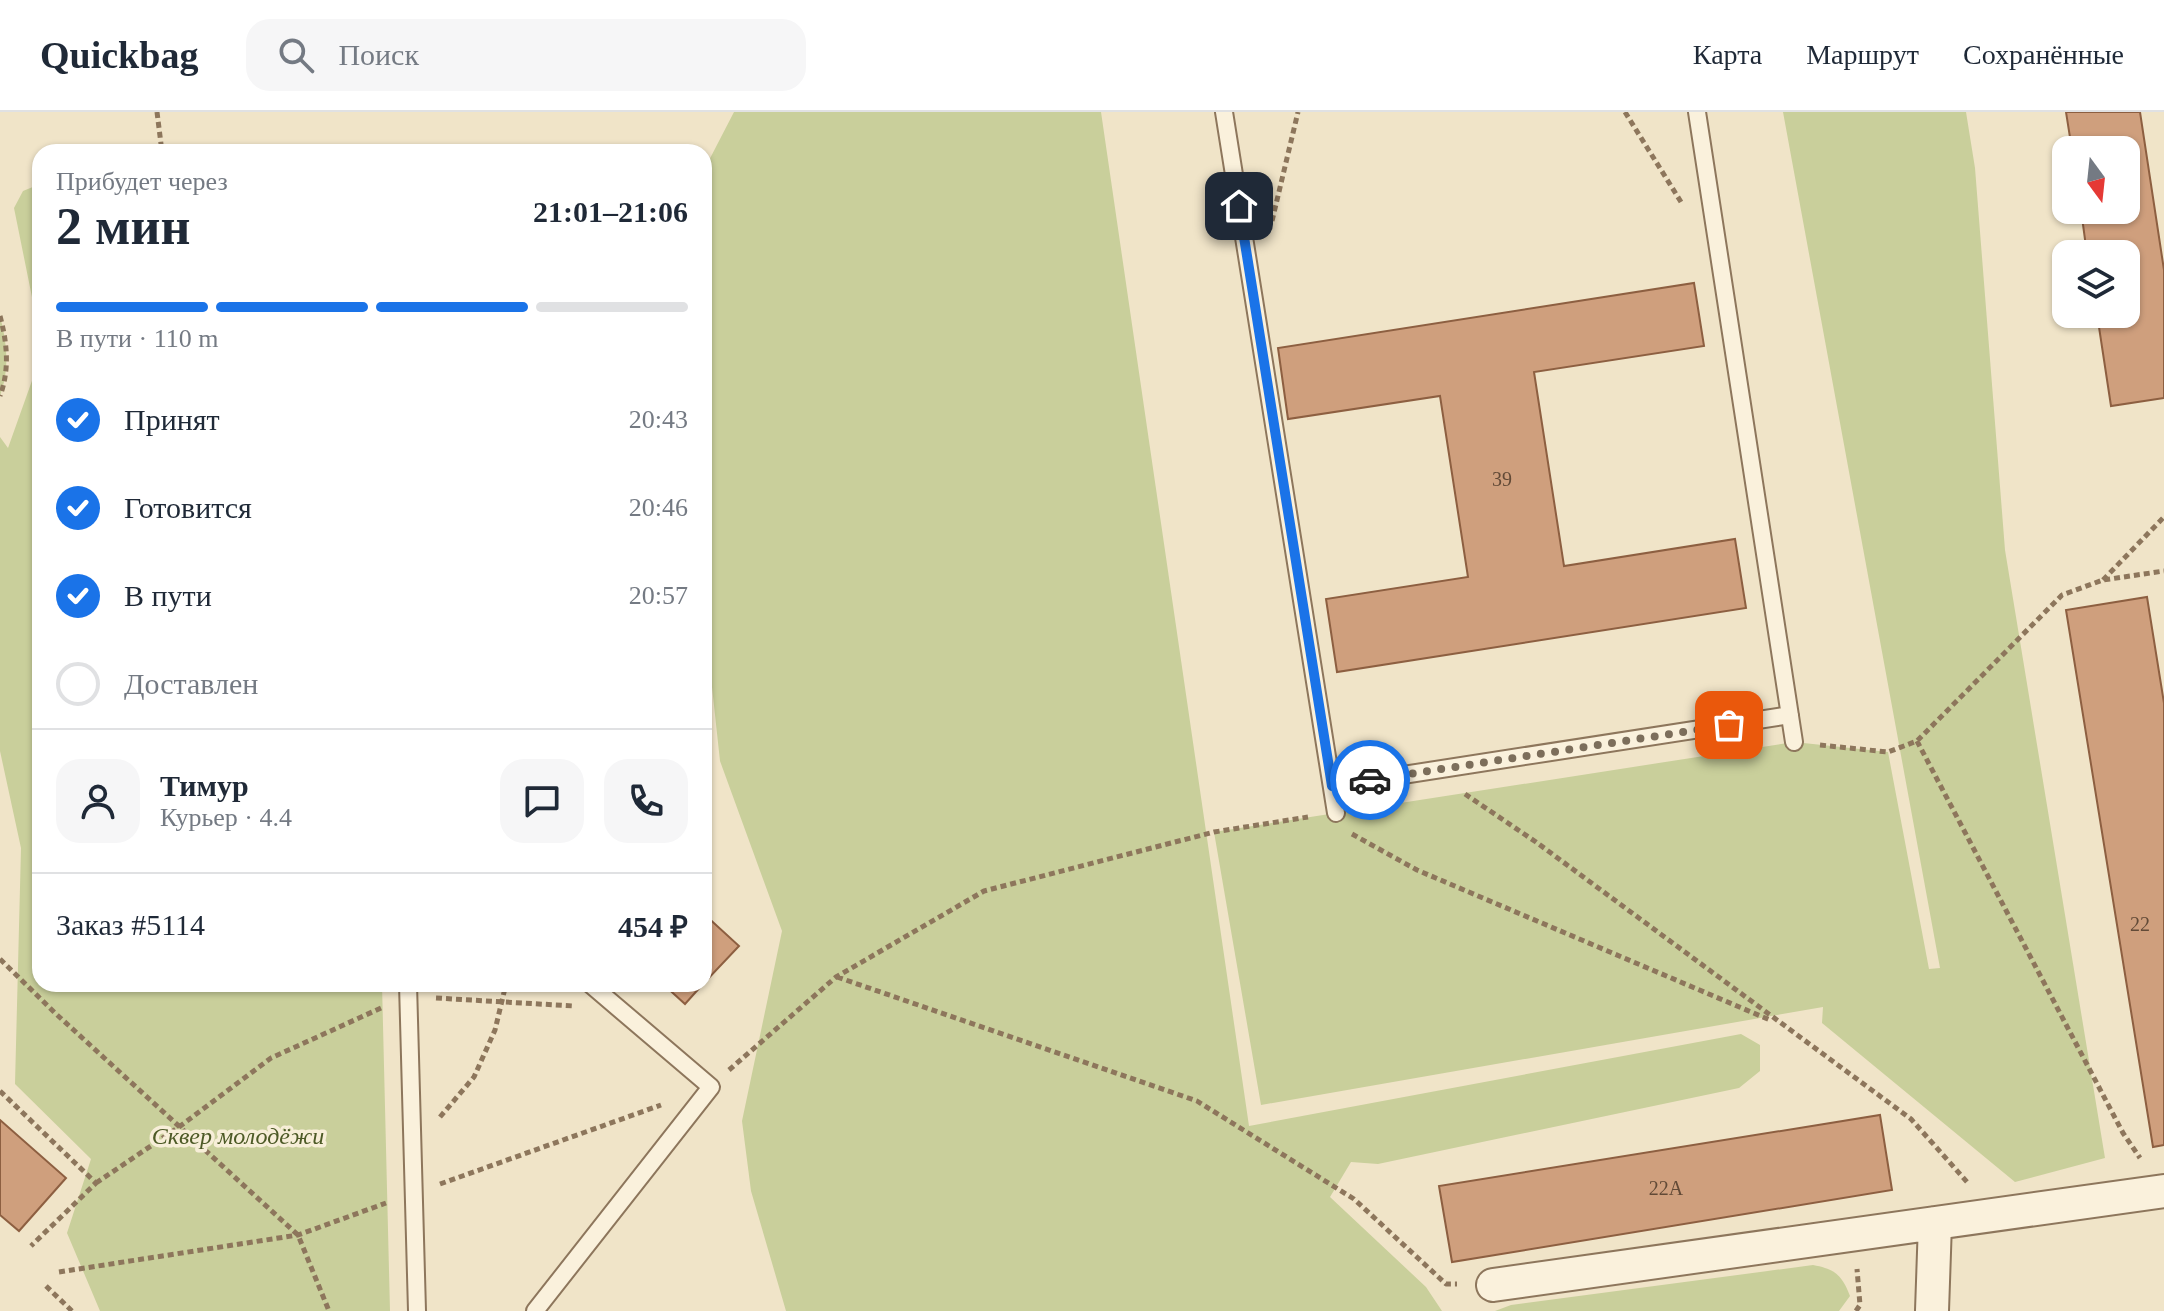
<!DOCTYPE html>
<html lang="ru">
<head>
<meta charset="utf-8">
<style>
  body { margin:0; font-family:"Times New Roman",serif; background:#f6f6f7; color:#1f2937; height:100vh; display:flex; flex-direction:column; font-size:30px; white-space:nowrap }
  * { box-sizing:border-box; margin:0 }
  p { font-size:26px; color:#747a83 }
  .icon { flex:none; width:44px; height:44px; fill:none; stroke:currentColor; stroke-width:2; stroke-linecap:round; stroke-linejoin:round }
  .map { position:relative; flex:1; overflow:hidden }
  .drawer { position:absolute; left:32px; top:32px; width:680px; height:848px; display:flex; flex-direction:column; background:#fff; border-radius:24px; box-shadow:0 2px 6px #0004 }
  .drawer>* { flex:none }
  .needle { width:52px; rotate:165deg }
  .tools { position:absolute; left:2052px; top:24px; display:grid; gap:16px }
  .tools a { display:grid; place-items:center; width:88px; height:88px; border-radius:16px; background:#fff; box-shadow:0 2px 6px #0004; font-size:40px }
  .pin { position:absolute; display:grid; place-items:center; width:68px; height:68px; color:#fff; margin:-34px; border-radius:16px; box-shadow:0 4px 12px #0006 }
  .courier { position:absolute; display:grid; place-items:center; width:80px; height:80px; margin:-40px; border:6px solid #1a73e8; border-radius:50%; background:#fff; color:#222; box-shadow:0 2px 10px #0007 }
  .overview em { font-style:normal; font-weight:700 }
  .overview div { display:flex; flex-direction:column-reverse }
  .overview { display:flex; align-items:center; justify-content:space-between; height:136px; padding:0 24px }
  h1 { font-size:52px; font-weight:700; line-height:60px }
  .bar { display:grid; grid-template-columns:repeat(4,1fr); gap:12px 8px; align-content:center; height:96px; padding:0 24px }
  .bar i { height:10px; border-radius:6px; background:#e0e1e3 }
  .bar .current { background:#1a73e8 }
  .bar p { grid-column:span 4 }
  .line { display:flex; align-items:center; gap:20px; padding:0 24px; border-top:2px solid #e0e1e3 }
  .line div { flex:1 }
  .round { display:grid; place-items:center; flex:none; width:84px; height:84px; border-radius:24px; background:#f6f6f7 }
  ol { padding:0 24px; list-style:none }
  li { display:flex; align-items:center; gap:24px; height:88px }
  li p { margin-inline-start:auto }
  li .icon { padding:8px; border-radius:50%; background:#1a73e8; color:#fff; stroke-width:4 }
  li:last-child { color:#747a83 }
  li i { width:44px; height:44px; border:4px solid #e0e1e3; border-radius:50% }
  header { display:flex; align-items:center; gap:48px; box-sizing:border-box; height:112px; padding:0 40px; background:#fff; border-bottom:2px solid #e0e1e3 }
  header strong { font-size:38px }
  nav { display:flex; gap:44px; margin-inline-start:auto; font-size:28px }
  .search { width:560px; height:72px; background:#f6f6f7; display:flex; align-items:center; gap:20px; box-sizing:border-box; padding:0 28px; border-radius:24px; color:#747a83; font-size:30px }
  .map>svg:first-child { display:block }
  .green { fill:#c9cf9b }
  .building { fill:#cf9f7d; stroke:#8d5f41; stroke-width:2 }
  .lines { fill:none; stroke-linecap:round; stroke-linejoin:round }
  .service-casing { stroke:#8d765c; stroke-width:20 }
  .minor-casing { stroke:#8d765c; stroke-width:36 }
  .path { stroke:#8d765c; stroke-width:5; stroke-dasharray:6 4; stroke-linecap:butt }
  .service { stroke:#faf1dc; stroke-width:16 }
  .minor { stroke:#faf1dc; stroke-width:32 }
  .done { stroke:#7c6e5b; stroke-width:8; stroke-dasharray:0 14.4 }
  .route { stroke:#1a73e8; stroke-width:10 }
  .labels { text-anchor:middle; dominant-baseline:central; stroke-width:7; stroke-linejoin:round; paint-order:stroke }
  .number-label { font-size:20px; fill:#624a37 }
  .park-label { font-size:24px; font-style:italic; fill:#4d5a26; stroke:#f7eed8 }
</style>
</head>
<body>
<header>
<strong>Quickbag</strong>
<div class="search"><svg class="icon" aria-label="search" viewBox="0 0 24 24"><circle cx="10" cy="10" r="6"/><path d="M15 15l6 6"/></svg>Поиск</div>
<nav><a>Карта</a><a>Маршрут</a><a>Сохранённые</a></nav>
</header>
<div class="map">
<svg width="2164" height="1199" viewBox="0 0 2164 1199">
  <rect width="100%" height="100%" fill="#f0e4c8"/>
  <path class="green" d="M734,0H1101L1249,1014L1741,922L1760,933V959L1739,976L1378,1052L1351,1050L1330,1085L1426,1175L1442,1199H786L751,1079L742,1009L782,819L720,649L704,501V58Z
    M1783,0H1966L1975,56L2005,438L2105,1046L2015,1070L1822,911L1823,895L1261,993L1214,720L1794,630L1888,640L1929,857L1940,856Z
    M40,72V872H382L390,1199H100L67,1121L91,1047L15,972L21,736L0,639V325L8,336L34,263L35,200L14,96L23,79Z
    M0,204C7,230 10,257 0,284Z
    M1813,1153C1835,1157 1842,1163 1850,1184L1839,1199H1495L1511,1193Z"/>
  <path class="building" d="M2066,0H2140L2164,158V286L2111,294L2097,202H2126V142H2087L2081,98H2126V38H2072Z
    M1694,171L1704,234L1534,260L1564,454L1735,427L1746,496L1337,560L1326,487L1468,465L1440,284L1288,307L1278,236Z
    M2147,485L2164,591V1033L2153,1035L2066,498Z
    M704,802L739,834L704,871Z
    M663,872H703L685,892Z
    M1880,1003L1892,1078L1452,1150L1439,1074Z
    M0,1008L66,1066L19,1119L0,1103Z"/>
  <g class="lines">
    <g class="service-casing">
      <path id="service" d="M1224,0L1336,701
        M1697,0L1794,630
        M1332,674L1790,603
        M408,872L417,1199
        M535,1199L711,975L590,872"/>
    </g>
    <g class="minor-casing">
      <path id="minor" d="M1493,1173L2164,1079
        M1932,1199L1935,1111"/>
    </g>
    <path class="path" d="M157,0L162,40
      M1625,0L1681,90
      M1272,109L1298,0
      M0,204C7,230 10,257 0,284
      M2103,468L2164,405
      M1917,629L2123,1021L2140,1046
      M1820,633L1888,640L1917,629L2062,483L2103,468L2164,459
      M1465,682L1536,730L1911,1007L1968,1071
      M1352,722L1417,758L1770,908
      M0,847L55,901L298,1123L329,1199
      M837,865L1197,989L1354,1087L1446,1172H1457
      M436,886L574,894
      M729,958L836,865L984,779L1214,720L1308,705
      M0,979L96,1071L31,1134
      M440,1005L474,965L495,918L506,872
      M96,1071L179,1015L271,946L381,896
      M440,1072L661,993
      M59,1160L298,1123L386,1091
      M46,1174L72,1199
      M1856,1199L1860,1193L1857,1157"/>
    <use href="#service" class="service"/>
    <use href="#minor" class="minor"/>
  </g>
  <g class="lines">
    <path class="done" d="M1370,668L1729,613"/>
    <path class="route" d="M1239,94L1332,674L1370,668"/>
  </g>
  <g class="labels">
    <g class="number-label">
      <text x="1502" y="367">39</text>
      <text x="2140" y="812">22</text>
      <text x="1666" y="1076">22А</text>
    </g>
    <g class="park-label">
      <text x="238" y="1024">Сквер молодёжи</text>
    </g>
  </g>
</svg>
<div class="tools">
<a><svg class="needle" viewBox="-14 -14 28 28"><path d="M0-13l5 13h-10z" fill="#e53935"/><path d="M0 13l5-13h-10z" fill="#747a83"/></svg></a>
<a><svg class="icon" aria-label="layers" viewBox="0 0 24 24"><path d="M12 4l9 5-9 5-9-5zM3 14l9 5 9-5"/></svg></a>
</div>
<div class="pin" style="left:1729px;top:613px;background:#ea580c"><svg class="icon" aria-label="bag" viewBox="0 0 24 24"><path d="M5 8h14l-1 12H6zM9 8a3 3 0 0 1 6 0"/></svg></div>
<div class="pin" style="left:1239px;top:94px;background:#1f2937"><svg class="icon" aria-label="home" viewBox="0 0 24 24"><path d="M3 11l9-7 9 7M6 9v11h12V9"/></svg></div>
<div class="courier" style="left:1370px;top:668px"><svg class="icon" aria-label="car" viewBox="0 0 24 24"><path d="M5 17H2v-5l4-1 3-4h7l3 4 3 1v5h-3M9 17h6M6 11h13"/><circle cx="7" cy="17" r="2"/><circle cx="17" cy="17" r="2"/></svg></div>
<section class="drawer">
<div class="overview"><div><h1>2 мин</h1><p>Прибудет через</p></div><em>21:01–21:06</em></div>
<div class="bar"><i class="current"></i><i class="current"></i><i class="current"></i><i></i><p>В пути · 110 m</p></div>
<ol>
<li><svg class="icon" aria-label="check" viewBox="0 0 24 24"><path d="M5 12l5 5 9-10"/></svg>Принят<p>20:43</p></li>
<li><svg class="icon" aria-label="check" viewBox="0 0 24 24"><path d="M5 12l5 5 9-10"/></svg>Готовится<p>20:46</p></li>
<li><svg class="icon" aria-label="check" viewBox="0 0 24 24"><path d="M5 12l5 5 9-10"/></svg>В пути<p>20:57</p></li>
<li><i></i>Доставлен</li>
</ol>
<div class="line" style="height:144px"><a class="round"><svg class="icon" aria-label="person" viewBox="0 0 24 24"><circle cx="12" cy="8" r="4"/><path d="M4 21q1-7 8-7t8 7"/></svg></a><div><b>Тимур</b><p>Курьер · 4.4</p></div><a class="round"><svg class="icon" aria-label="chat" viewBox="0 0 24 24"><path d="M4 5h16v11H9l-5 4z"/></svg></a><a class="round"><svg class="icon" aria-label="phone" viewBox="0 0 24 24"><path d="M5 4h4l2 5-3 2q2 4 5 5l2-3 5 2v4C11 20 4 13 5 4z"/></svg></a></div>
<div class="line" style="height:104px"><div>Заказ #5114</div><b>454 ₽</b></div>
</section>
</div>
</body>
</html>
